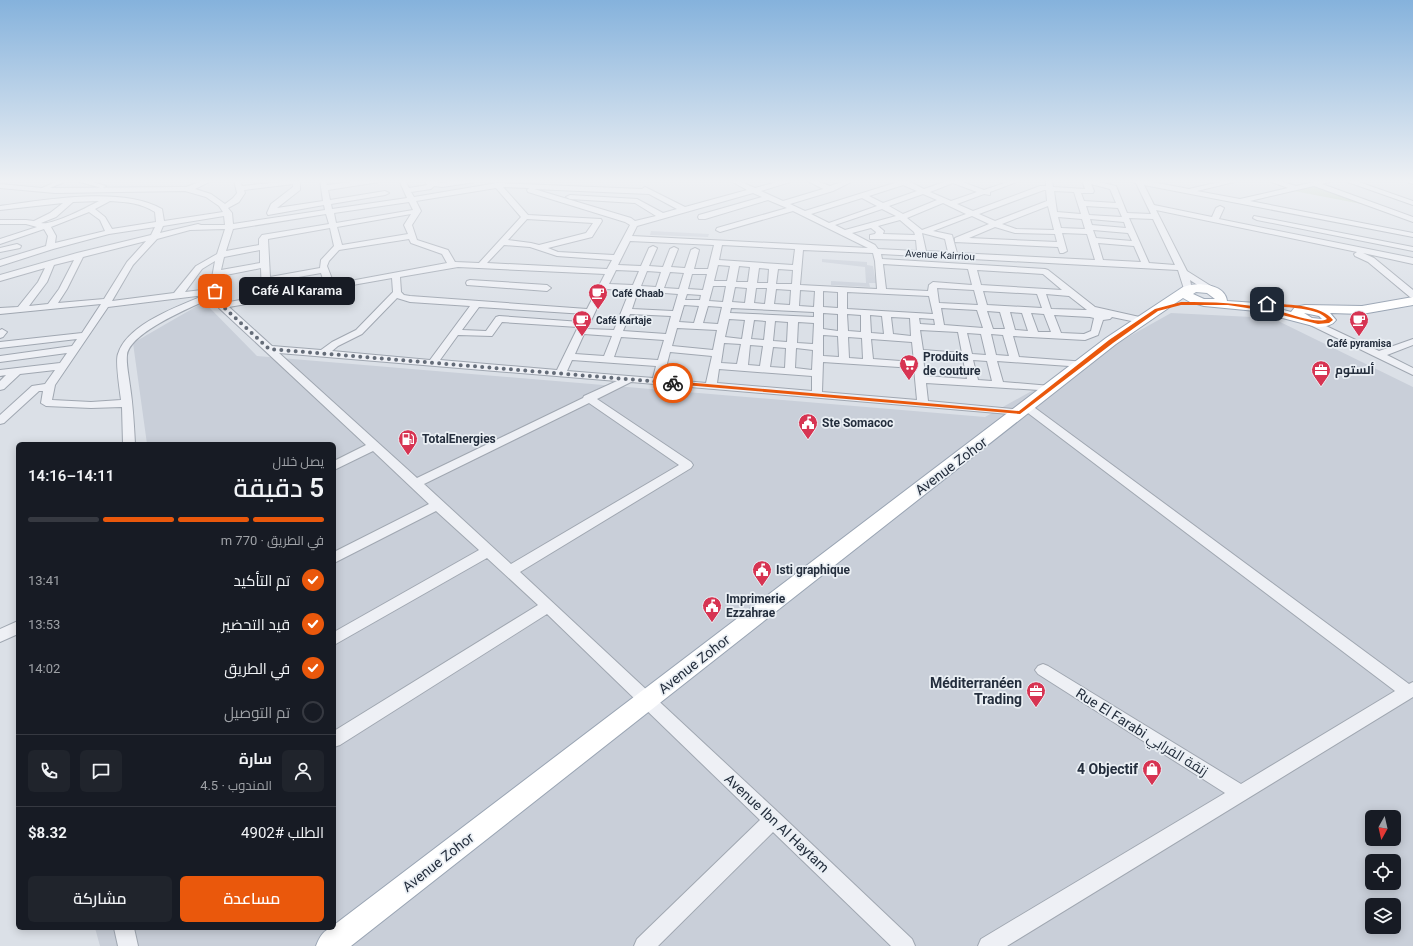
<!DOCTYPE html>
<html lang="ar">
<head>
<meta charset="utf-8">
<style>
  body { margin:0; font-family:Roboto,Cairo,sans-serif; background:#20242c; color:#f1f3f6; direction:rtl; height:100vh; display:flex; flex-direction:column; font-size:15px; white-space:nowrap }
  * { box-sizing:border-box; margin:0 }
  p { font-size:13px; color:#9ea1a6 }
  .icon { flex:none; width:22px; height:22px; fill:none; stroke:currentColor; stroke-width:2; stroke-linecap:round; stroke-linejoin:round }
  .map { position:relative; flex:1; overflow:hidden; direction:ltr }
  .panel { position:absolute; left:16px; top:442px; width:320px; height:488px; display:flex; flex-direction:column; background:#171b24; border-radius:6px; box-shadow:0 2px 10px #0003; direction:rtl }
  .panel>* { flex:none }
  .needle { width:26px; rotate:188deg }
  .fabs { position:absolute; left:1365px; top:810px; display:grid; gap:8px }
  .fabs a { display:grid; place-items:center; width:36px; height:36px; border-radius:6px; background:#171b24; box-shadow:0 2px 10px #0003; font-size:20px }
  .pin { position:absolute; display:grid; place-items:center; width:34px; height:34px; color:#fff; margin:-17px; border-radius:8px; box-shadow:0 2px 6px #0006 }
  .courier { position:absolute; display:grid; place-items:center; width:40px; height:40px; margin:-20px; border:3px solid #ea580c; border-radius:50%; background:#fff; color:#222; box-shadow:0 1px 5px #0007 }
  .bubble { position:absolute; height:28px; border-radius:6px; background:#171b24; box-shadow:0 2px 10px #0003; font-size:13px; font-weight:600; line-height:28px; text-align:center; direction:rtl }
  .overview em { font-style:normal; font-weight:600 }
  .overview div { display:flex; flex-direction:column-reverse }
  .overview { display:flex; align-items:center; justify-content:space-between; height:68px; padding:0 12px }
  h1 { font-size:26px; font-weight:600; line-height:30px }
  .bar { display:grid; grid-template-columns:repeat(4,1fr); gap:6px 4px; align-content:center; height:48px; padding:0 12px }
  .bar i { height:5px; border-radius:3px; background:#363941 }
  .bar .current { background:#ea580c }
  .bar p { grid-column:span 4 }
  .line { display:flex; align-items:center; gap:10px; padding:0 12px; border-top:1px solid #363941 }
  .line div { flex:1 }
  .round { display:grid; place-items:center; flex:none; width:42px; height:42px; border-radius:6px; background:#20242c }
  ol { padding:0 12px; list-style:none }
  li { display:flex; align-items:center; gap:12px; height:44px }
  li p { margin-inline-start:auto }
  li .icon { padding:4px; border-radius:50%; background:#ea580c; color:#fff; stroke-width:4 }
  li:last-child { color:#9ea1a6 }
  li i { width:22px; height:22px; border:2px solid #363941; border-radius:50% }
  .primary-button { display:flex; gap:8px; margin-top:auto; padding:8px 12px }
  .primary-button a { flex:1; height:46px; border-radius:6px; background:#ea580c; color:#fff; font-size:16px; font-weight:600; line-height:46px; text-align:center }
  .primary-button a+a { background:#20242c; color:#f1f3f6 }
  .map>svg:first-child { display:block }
  .built { fill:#c9cfd9; fill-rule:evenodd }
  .green { fill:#c1d1bb }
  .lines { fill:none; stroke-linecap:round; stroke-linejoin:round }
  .minor-casing { stroke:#a0a7b1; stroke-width:2 }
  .major-casing { stroke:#99a4b3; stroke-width:2 }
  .minor { fill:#eef0f5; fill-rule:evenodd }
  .major { fill:#fff; fill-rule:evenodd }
  .route { fill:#ea580c }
  .done { stroke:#646c78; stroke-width:4; stroke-dasharray:0 7.2 }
  .labels { text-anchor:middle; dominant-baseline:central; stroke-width:3.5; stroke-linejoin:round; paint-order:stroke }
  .far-street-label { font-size:10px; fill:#242e3d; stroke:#eaeff4 }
  .far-poi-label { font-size:10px; font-weight:bold; fill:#242e3d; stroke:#eaeff4; text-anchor:start }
  .poi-label { font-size:12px; font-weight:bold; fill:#242e3d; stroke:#eaeff4; text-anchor:start }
  .near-street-label { font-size:14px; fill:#242e3d; stroke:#eaeff4 }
  .near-poi-label { font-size:14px; font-weight:bold; fill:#242e3d; stroke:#eaeff4; text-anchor:end }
</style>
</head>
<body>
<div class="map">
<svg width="1413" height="946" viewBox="0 0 1413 946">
  <rect width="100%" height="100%" fill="#dbe0e7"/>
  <path class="built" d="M651,231L709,234L708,237L650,235Z
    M822,259L867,262V265L873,266L876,283H869L870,287L831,285V281L866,283L865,267L822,262Z
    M204,302L257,356L985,417L1171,313L1272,318L1413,387V946H100L95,928H334V444H147L133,343ZM1372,817H1394V839H1372ZM1372,861H1394V883H1372ZM1372,905H1394V927H1372Z"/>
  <path class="green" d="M1317,185L1367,205L1294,191Z"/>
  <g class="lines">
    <g class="minor-casing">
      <path id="minor" d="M60,180H69L50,188L186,187L205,180H213L195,189L211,194L225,204L233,198L237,193L234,180H240L242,186L300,180V190L277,208L323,201L320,180H326L327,185L366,180H382L379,182L328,190L330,200L385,191L389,193L385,195L331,204L332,209L407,198L399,180H405L409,188L427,185L425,180L442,183L463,180H478L475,182L442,187L434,186L431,189L411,192L414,197L497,183L642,189L645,187L685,207L747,190L729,180H737L755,188L784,180H794L793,181L761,191L783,201L823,189L806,180H814L830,186L847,180H855L833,191L790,204L805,211L904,180H913L910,182L924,189L950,180H960V181L984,190L1013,180H1022L990,192V195L984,194L957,204L973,211L1040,186H1046V180H1052L1053,187L1085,189L1083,183L1077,180H1090L1116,186L1127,213L1151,214L1136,183L1128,181L1127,180H1141L1189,189L1228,180H1239L1238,181L1197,191L1240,199L1288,188L1269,181L1268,180H1277L1296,186L1323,180H1334L1333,181L1322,184L1413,217V222L1314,186L1250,201L1413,233V237L1144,185L1154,205L1212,217L1216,208L1220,206L1224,208L1219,219L1413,258V264L1363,253L1374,258L1413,290V298L1410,297L1368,262L1355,256L1354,254L1357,252L1156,210L1187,271L1214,288L1215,290L1214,292H1208L1190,280L1192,290L1188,293L1185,292L1178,270L881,254L882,259L1045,269L1048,270L1095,307L1144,318L1146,320L1141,323L1112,317L1110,319L1103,320L1098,335L1085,340L1013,336L1019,357L1087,362L1088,364L1083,367L997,361L1003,382L1051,386L1056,389L1055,391L926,383L928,401L1024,410L1022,407L1023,405H1031L1409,684L1413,682V697L1007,946H978L981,939L1225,793L1038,674L1035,670L1038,666L1043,664L1048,666L1241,784L1395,691L1024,410L1025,412L1024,414L1020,415L631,382L597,399L691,462L693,465L691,468L520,572L779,813L912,939L915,946H891L773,832L658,946H634L637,939L760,820L547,614L340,745L334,747V731L538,605L487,558L334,645V632L479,550L436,511L334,563V552L429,504L373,451L334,470V461L366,445L219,308L211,298C192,307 130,332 127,355C126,364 129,377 130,386C133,405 134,425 135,444H123L122,407L91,408L46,406L41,403L43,391H39L4,423L0,424V415L32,386L45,384L55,370L20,374L4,389L0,390V381L6,375L0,376V370L60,363L67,353L0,362V356L72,346L77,339L0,348V342L82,333L101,304L0,314V308L18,307L38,282L45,268L0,281V275L77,253L151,235L155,227L109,234L53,249L0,266V260L46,246L48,236L44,229L0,244V239L37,227L26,224H0V220H26L34,221L50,213L63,203L0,210V206C45,200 122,186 162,209L164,221L223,212L219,206L206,197L185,191L55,193L0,188V184L42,188ZM953,183L977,192L951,201L930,192ZM293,184V187L271,204L267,213L268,215L324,205L325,210L233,224L232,213L228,208L239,202L245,193L244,190ZM1091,184L1110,189L1116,203L1084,201L1081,193H1093L1094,191ZM903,185L917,191L883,203L869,196ZM503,187L529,188L527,190L528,192L625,222L630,225L614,255L558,252L548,248L592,237L602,221L601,219L528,215ZM496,188L521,217L479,263L455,262L448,250L417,240L412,225L421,211L416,201ZM534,189L649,194L677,209L663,213L637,199L570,195L566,197L570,199L635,203L656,216L635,221L631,218ZM1044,190H1046L1047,201L995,221L979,214ZM1054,191L1074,192L1081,214L1057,212ZM753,193L762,197L699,215L698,217L699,219H705L768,200L787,208L717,228L716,230L720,232L793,211L868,248L632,236L637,226ZM923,194L937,200L903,214L889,206ZM862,198L877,206L829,223L811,214ZM99,201C88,207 51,226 41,223L56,217L73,202ZM110,201C127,202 141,203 155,212L156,222L112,229L105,217L95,209ZM409,202L413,210L336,223L334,213ZM943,203L966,214L922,230L907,218ZM1048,206L1054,230L1016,229L1002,224ZM1086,206L1118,208L1122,217L1089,215ZM882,209L896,216L845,230L835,225ZM89,212L100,220L105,231L55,243L56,236L51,227ZM326,214L329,224L262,235L259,239V245L226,251L233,229ZM411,214L404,225L408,234L342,245L337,227ZM224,216L225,225H201L198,224L160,233L163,226ZM972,216L989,224L955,238V242L1058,247L1060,253H1063L1067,251L1062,233L1087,234L1095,260L957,253L952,235L933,231ZM1058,217L1082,219L1085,229L1061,228ZM1129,218L1153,219L1175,265L1149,263ZM527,219L593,223L586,233L539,245L531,243L508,240ZM1090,219L1124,222L1126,228L1092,225ZM900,220L914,232L915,235L883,234L884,231L878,226ZM995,227L1015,233L1055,234L1057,242L969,238ZM330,228L334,246L321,260L320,268L270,277L268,239ZM871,228L876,232L875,234L870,235V239L916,240L917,251L878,249L875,245L852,233ZM225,229L217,254L196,266L174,293L112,301L133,265L157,239L190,230ZM1093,230L1128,233L1132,241L1096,238ZM922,233L945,239L948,252L926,251ZM409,239L411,243L442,254L447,263L334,284L327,266L329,261L339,250ZM146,241L127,262L104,299L58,303L67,289L83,257ZM630,241L714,245L708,269H694L699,250L695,248L691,250L685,268L671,267L678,249L674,247L670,249L663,267L649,266L657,248L653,246L649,248L641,266L618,265ZM1098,243L1134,246L1141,262L1103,260ZM504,245L530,247L557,256L612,260L607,269L487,263ZM722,245L795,249L793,265L719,260ZM260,250V263L221,270L224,257ZM803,250L873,253L875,261L877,289L800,285ZM74,260L59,289L48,304L29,306L47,282L54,265ZM215,261L210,289L185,292L202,269ZM883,264L968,269L972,285L933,282L929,285L928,291L886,289ZM718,265L730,266L727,281H714ZM739,266L750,267L748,282H736ZM458,267L605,274L587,309L410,296L404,295L401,292L400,277ZM261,268L262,296L224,303C217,296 219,285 221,276ZM759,268L769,269L768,283H757ZM778,269L793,270L792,284H776ZM616,270L639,271L633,285L609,284ZM977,270L1043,274L1062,290L981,285ZM647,271L661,272L656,287L641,286ZM670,272L684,273L679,289L664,288ZM321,273L325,285L271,295L270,282ZM692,274H707L703,290L688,289ZM392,278L393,292L356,330L332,342L321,350L272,346L229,307ZM713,286H726L723,302L709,301ZM735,287L747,288L745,303L732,302ZM756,288H767L765,304L754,303ZM937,288L974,290L978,305L939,303ZM606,289L630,290L614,330L587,329ZM776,289L791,290L790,305L774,304ZM800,290L815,291L814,307L799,306ZM638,291L678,294L673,311L632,309ZM823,291L838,292V308L823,307ZM983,291L1037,294L1042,308L987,305ZM847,292L929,296L933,314L847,309ZM687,294L701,295L700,300H685ZM1046,294L1069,296L1087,310L1051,309ZM205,295C179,306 127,324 118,354C115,361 120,391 121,400L91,402L52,400L55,385L108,307ZM397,298L410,302L470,306L430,360L332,351L338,346L362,334ZM684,305L699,306L694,323L679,322ZM708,306L722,307L718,324L703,323ZM479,307L585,314L581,322L499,316L496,317L486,331L462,330ZM731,308L814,312V317L730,313ZM941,308L977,310L983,328L944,325ZM987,311L1000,312L1005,329H993ZM1010,312L1022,313L1028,331L1015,330ZM823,313L838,314V331L823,329ZM1031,313L1044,314L1051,332H1038ZM630,314L671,316L666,334L623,331ZM847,314L861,315V332L848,331ZM870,315L882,316L884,334L871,333ZM1054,315L1090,317L1094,318L1091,331L1084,334L1061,333ZM891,317L910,318L911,336L893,334ZM919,318L934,319L935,325L920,324ZM729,319L745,320L742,339L725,337ZM754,320L766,321L764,340L751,339ZM775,321L788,322L787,342L773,341ZM502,322L578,327L557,370L440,360L458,335L492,336ZM798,322L814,323L813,344L797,343ZM677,328L717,330L713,350L672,346ZM920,330L958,332L962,353L923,350ZM967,333L981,334L986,355L972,354ZM584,334L612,336L604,356L575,354ZM991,334L1003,335L1009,356L996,355ZM823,335L838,336L839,357L823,356ZM621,337L664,340L658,360L614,357ZM848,337L862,338L863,359L849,358ZM871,339L912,342L914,362L873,359ZM724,343L741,344L737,364L721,363ZM750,345L763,346L760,366L748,365ZM773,347L786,348L785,368L770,367ZM796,348L813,350L812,370L795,368ZM670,352L712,356L706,383L663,379ZM279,353L617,381L584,396L583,398L417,478ZM923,356L963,359L967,379L925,376ZM572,360L656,366L653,378L567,371ZM973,360L987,361L992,381L978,380ZM823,362L914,368L917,400L822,392ZM719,369L812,376V391L717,383ZM589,403L679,465L511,564L424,484Z
        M75,180H85L106,186L102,188L76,181Z
        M1344,180H1353L1413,201V205L1345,181Z
        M1254,216L1413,247V251L1257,220L1253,218Z
        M17,244L21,246L20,248L0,252V248Z
        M470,280L547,285L551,288L547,291L467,285L466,283L467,281Z
        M1307,317L1379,351L1413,339V345L1387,355L1413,368V375L1304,322L1302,320Z
        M2,329L7,332L3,337L0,338V330Z
        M18,621V634L0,642V629Z
        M114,928H134L138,946H118Z"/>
    </g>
    <g class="major-casing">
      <path id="major" d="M1407,180H1413V184L1408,182Z
        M1190,285C1202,283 1225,285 1227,301L1256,303L1291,312L1295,307L1305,305L1362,306L1413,297V305L1362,314L1330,313L1336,320C1332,326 1324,327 1317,327L1256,311L1204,306L1190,302L1183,298L1116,344L351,946H316C319,938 324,928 334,928V925L1106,338L1183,287ZM1196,292L1207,293L1215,299H1204L1193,294ZM1304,313L1319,316L1322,319L1312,318Z"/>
    </g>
    <use href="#minor" class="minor"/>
    <use href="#major" class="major"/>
  </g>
  <linearGradient id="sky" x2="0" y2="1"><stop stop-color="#85b2dc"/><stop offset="0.58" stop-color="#eff1f4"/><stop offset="1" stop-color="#eff1f4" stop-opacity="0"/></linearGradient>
  <rect width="1413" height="312" fill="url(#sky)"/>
  <path class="route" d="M1181,302C1217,302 1246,303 1282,312C1293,315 1318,324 1327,319C1317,306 1281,308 1265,305L1267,303C1286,305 1321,304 1333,320L1329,323L1318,324L1266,311L1228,305H1181L1158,311L1113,343L1020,414L673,384L670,383L673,381L1019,411L1109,340L1155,309Z"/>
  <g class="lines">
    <path class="done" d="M215,291V297L217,301L269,349L673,383"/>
  </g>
  <defs>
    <g id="cafe-pin" transform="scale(1)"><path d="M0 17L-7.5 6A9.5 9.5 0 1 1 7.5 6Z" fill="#d73452" stroke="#eaeff4"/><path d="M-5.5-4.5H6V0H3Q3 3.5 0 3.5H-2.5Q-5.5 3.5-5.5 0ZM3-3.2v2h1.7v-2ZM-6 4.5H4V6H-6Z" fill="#fff"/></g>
    <g id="supermarket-pin" transform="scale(1)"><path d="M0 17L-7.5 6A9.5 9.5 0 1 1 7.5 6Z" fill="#d73452" stroke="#eaeff4"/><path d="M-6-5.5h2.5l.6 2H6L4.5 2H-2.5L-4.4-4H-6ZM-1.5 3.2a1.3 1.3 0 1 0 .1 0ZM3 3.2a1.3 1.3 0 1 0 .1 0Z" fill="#fff"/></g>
    <g id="office-pin" transform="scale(1)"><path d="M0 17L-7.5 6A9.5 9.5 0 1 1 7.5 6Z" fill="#d73452" stroke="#eaeff4"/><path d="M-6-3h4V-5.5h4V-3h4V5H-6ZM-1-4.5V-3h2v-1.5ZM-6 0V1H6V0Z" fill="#fff"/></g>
    <g id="civic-pin" transform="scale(1)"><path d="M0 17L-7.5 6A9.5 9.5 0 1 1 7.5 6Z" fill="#d73452" stroke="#eaeff4"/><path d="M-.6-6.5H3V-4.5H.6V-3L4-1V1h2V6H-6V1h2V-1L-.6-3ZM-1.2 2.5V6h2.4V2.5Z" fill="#fff"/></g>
    <g id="fuel-pin" transform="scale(1)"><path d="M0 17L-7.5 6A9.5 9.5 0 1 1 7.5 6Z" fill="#d73452" stroke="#eaeff4"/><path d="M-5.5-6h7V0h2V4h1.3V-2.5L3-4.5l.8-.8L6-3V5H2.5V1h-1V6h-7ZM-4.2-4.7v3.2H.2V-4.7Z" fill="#fff"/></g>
    <g id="shop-pin" transform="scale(1)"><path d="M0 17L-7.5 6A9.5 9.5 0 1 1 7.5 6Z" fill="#d73452" stroke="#eaeff4"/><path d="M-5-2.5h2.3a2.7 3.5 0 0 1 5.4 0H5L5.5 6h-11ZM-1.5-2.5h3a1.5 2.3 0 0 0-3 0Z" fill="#fff"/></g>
  </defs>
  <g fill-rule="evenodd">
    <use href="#cafe-pin" x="598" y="293"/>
    <use href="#cafe-pin" x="582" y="320"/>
    <use href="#cafe-pin" x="1359" y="320"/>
    <use href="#supermarket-pin" x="909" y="364"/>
    <use href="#office-pin" x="1321" y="370"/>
    <use href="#civic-pin" x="808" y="423"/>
    <use href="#fuel-pin" x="408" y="439"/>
    <use href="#civic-pin" x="762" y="570"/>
    <use href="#civic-pin" x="712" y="606"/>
    <use href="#office-pin" x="1036" y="691"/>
    <use href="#shop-pin" x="1152" y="769"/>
  </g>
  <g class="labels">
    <g class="far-street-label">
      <text transform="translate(940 255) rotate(3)">Avenue Kairriou</text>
    </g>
    <g class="far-poi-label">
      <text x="612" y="293">Café Chaab</text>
      <text x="596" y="320">Café Kartaje</text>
      <text x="1359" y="343" text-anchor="middle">Café pyramisa</text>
    </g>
    <g class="poi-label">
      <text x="923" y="357">Produits<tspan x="923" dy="14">de couture</tspan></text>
      <text x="1335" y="370">ألستوم</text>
      <text x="822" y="423">Ste Somacoc</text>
      <text x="422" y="439">TotalEnergies</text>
      <text x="776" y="570">Isti graphique</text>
      <text x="726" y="599">Imprimerie<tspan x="726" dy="14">Ezzahrae</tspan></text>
    </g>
    <g class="near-street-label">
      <text transform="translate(951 466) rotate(-37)">Avenue Zohor</text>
      <text transform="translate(694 664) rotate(-38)">Avenue Zohor</text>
      <text transform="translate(1142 732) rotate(32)">Rue El Farabi زنقة الفرابي</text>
      <text transform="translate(777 823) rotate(43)">Avenue Ibn Al Haytam</text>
      <text transform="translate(438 862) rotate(-38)">Avenue Zohor</text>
    </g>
    <g class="near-poi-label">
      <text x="1022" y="683">Méditerranéen<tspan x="1022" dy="16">Trading</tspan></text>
      <text x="1138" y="769">4 Objectif</text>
    </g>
  </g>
</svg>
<div class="fabs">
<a><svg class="needle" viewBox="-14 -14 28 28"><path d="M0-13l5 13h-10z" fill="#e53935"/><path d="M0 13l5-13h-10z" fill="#9ea1a6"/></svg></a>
<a><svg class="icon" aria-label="locate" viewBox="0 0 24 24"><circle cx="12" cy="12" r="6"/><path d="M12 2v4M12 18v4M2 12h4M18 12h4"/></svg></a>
<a><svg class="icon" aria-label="layers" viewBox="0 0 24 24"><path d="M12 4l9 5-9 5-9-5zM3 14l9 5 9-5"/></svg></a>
</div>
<div class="pin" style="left:215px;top:291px;background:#ea580c"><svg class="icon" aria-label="bag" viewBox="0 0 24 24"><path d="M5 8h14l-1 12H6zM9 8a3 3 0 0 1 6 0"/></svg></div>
<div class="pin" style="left:1267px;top:304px;background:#1f2937"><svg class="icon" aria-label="home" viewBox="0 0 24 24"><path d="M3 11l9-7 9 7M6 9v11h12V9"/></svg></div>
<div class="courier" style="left:673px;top:383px"><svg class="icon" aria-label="bike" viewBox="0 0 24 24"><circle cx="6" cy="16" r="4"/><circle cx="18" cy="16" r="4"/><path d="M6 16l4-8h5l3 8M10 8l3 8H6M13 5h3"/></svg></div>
<div class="bubble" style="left:239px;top:277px;width:116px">Café Al Karama</div>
<section class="panel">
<div class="overview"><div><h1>5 دقيقة</h1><p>يصل خلال</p></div><em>14:11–14:16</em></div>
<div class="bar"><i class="current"></i><i class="current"></i><i class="current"></i><i></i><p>في الطريق · 770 m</p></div>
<ol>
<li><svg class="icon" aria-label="check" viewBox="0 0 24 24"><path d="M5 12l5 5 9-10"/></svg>تم التأكيد<p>13:41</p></li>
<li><svg class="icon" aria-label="check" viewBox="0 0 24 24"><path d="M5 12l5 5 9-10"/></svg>قيد التحضير<p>13:53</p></li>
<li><svg class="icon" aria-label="check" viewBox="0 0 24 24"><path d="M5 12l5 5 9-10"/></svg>في الطريق<p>14:02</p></li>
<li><i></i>تم التوصيل</li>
</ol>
<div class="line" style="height:72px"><a class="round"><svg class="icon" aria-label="person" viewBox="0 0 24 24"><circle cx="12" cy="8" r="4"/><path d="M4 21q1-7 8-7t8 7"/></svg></a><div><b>سارة</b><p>المندوب · 4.5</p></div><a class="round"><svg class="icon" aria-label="chat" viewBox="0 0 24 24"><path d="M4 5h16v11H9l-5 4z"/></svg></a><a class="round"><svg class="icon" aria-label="phone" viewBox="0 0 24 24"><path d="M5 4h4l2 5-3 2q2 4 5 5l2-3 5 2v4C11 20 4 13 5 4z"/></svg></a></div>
<div class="line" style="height:52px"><div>الطلب #4902</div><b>$8.32</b></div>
<div class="primary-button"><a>مساعدة</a><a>مشاركة</a></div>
</section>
</div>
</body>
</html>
